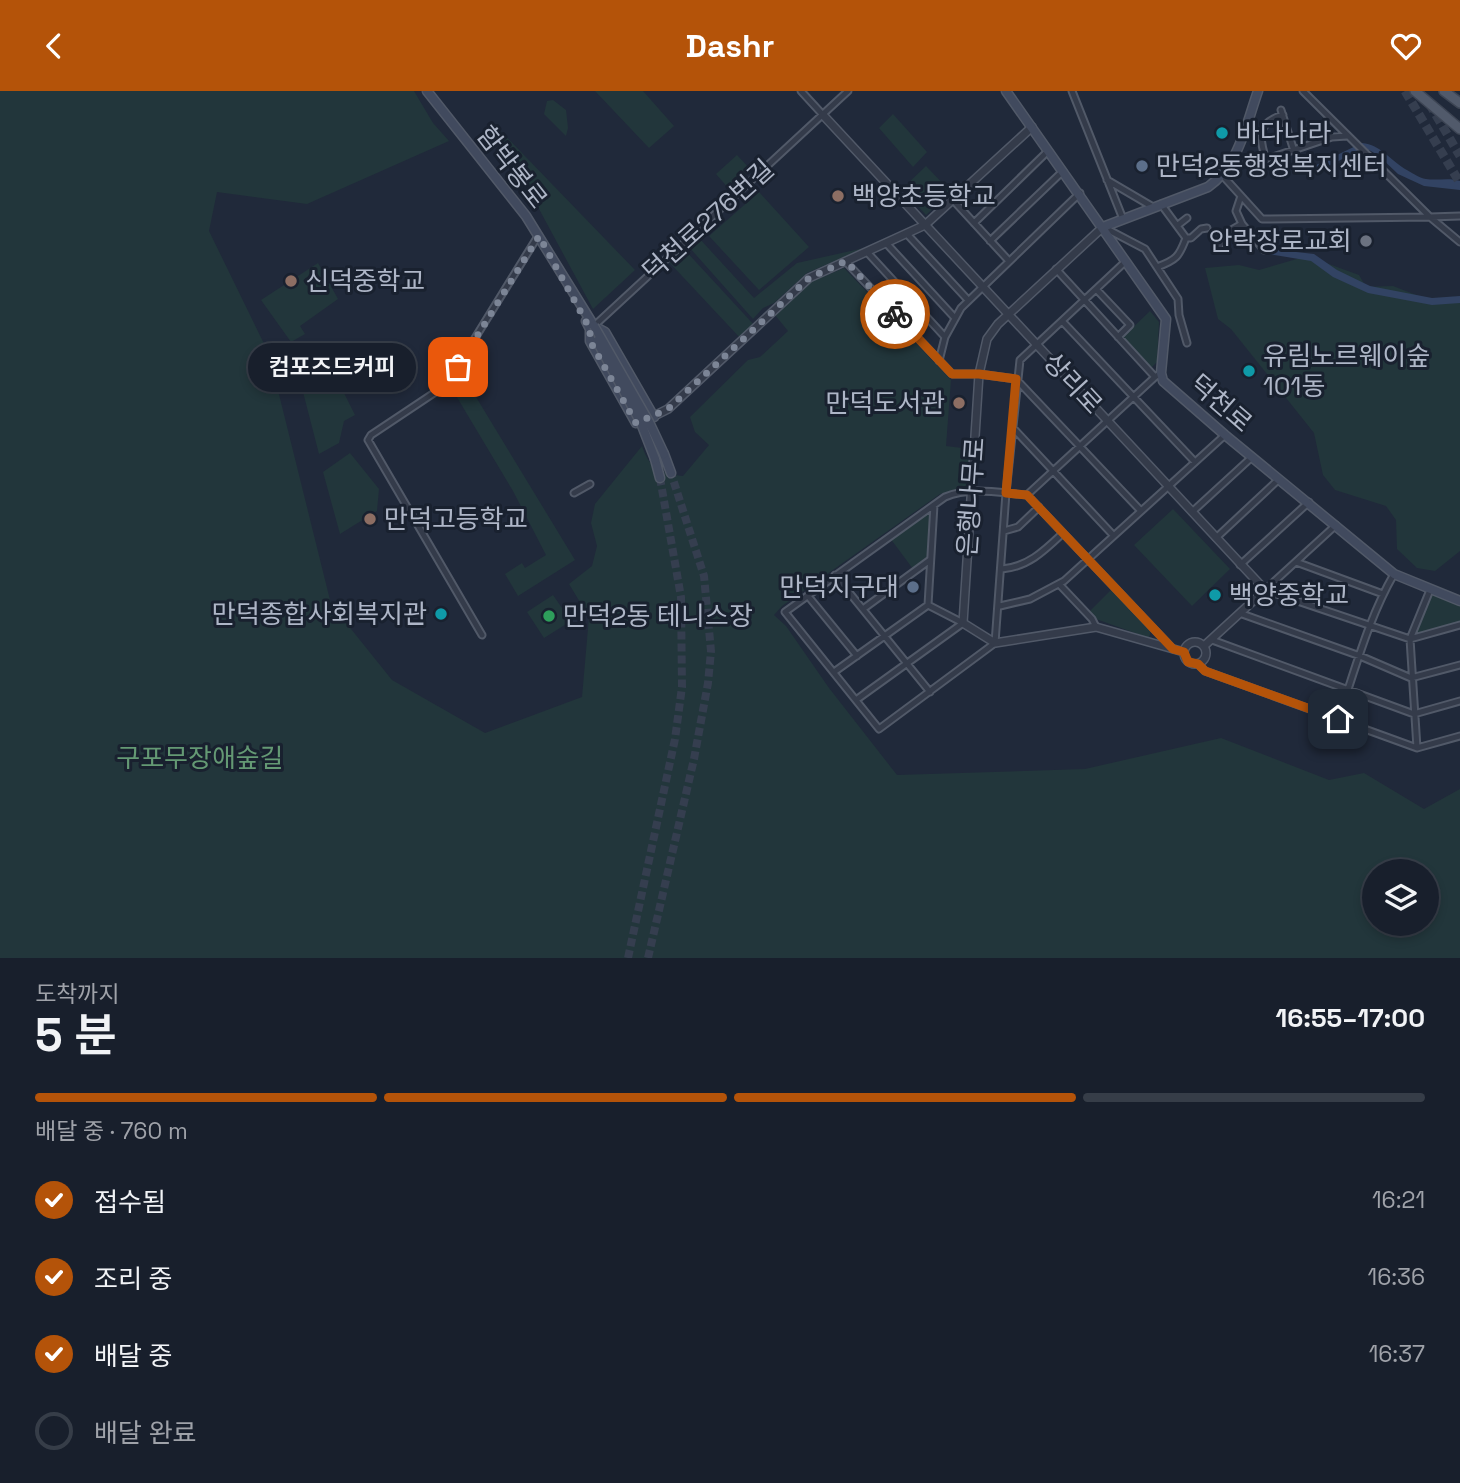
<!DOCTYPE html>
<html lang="ko">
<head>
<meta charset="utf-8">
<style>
  body { margin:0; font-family:"Space Grotesk","Noto Sans KR",sans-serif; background:#252c38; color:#f1f3f6; height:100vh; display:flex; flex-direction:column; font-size:26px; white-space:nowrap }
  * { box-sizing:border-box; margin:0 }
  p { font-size:23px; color:#9fa2a9 }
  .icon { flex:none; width:38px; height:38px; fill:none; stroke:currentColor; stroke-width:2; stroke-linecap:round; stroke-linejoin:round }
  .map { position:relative; height:867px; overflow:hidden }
  .side { display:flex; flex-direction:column; background:#181f2c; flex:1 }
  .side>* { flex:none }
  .controls { position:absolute; left:1362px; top:768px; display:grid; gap:14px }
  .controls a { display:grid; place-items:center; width:77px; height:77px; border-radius:50%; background:#181f2c; box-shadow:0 4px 10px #0003,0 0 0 2px #363d48; font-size:35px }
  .pin { position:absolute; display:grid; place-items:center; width:60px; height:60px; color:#fff; margin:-30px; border-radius:14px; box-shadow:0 4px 10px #0006 }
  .courier { position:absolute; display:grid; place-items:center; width:70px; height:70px; margin:-35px; border:5px solid #b45309; border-radius:50%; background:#fff; color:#222; box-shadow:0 2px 9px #0007 }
  .bubble { position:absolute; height:49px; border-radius:24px; background:#181f2c; box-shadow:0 4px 10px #0003,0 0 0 2px #363d48; font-size:23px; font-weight:600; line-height:49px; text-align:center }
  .head em { font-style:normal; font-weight:600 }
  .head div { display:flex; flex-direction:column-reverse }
  .head { display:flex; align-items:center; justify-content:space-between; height:119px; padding:0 35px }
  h1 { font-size:46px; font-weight:600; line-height:52px }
  .bar { display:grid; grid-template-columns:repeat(4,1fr); gap:10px 7px; align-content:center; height:84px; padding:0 35px }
  .bar i { height:9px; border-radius:5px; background:#363d48 }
  .bar .on { background:#b45309 }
  .bar p { grid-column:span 4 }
  ol { padding:0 35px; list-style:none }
  li { display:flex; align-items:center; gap:21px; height:77px }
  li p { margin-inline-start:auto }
  li .icon { padding:7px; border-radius:50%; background:#b45309; color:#fff; stroke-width:4 }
  li:last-child { color:#9fa2a9 }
  li i { width:38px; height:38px; border:4px solid #363d48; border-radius:50% }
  header { display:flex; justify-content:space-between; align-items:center; height:91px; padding:0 35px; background:#b45309; color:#fff; font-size:32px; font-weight:600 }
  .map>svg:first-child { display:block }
  .green { fill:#22363b; fill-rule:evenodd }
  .water { fill:#324363 }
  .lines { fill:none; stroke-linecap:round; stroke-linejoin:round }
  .secondary-tunnel { stroke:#353e4f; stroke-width:8; stroke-dasharray:8 4; stroke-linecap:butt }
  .trunk-tunnel { stroke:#353e4f; stroke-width:9; stroke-dasharray:9 4.5; stroke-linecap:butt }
  .minor-casing { stroke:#515968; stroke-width:9 }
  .tertiary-casing { stroke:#515968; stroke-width:10 }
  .secondary-casing { stroke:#515968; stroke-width:11 }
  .primary-casing { stroke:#3d4554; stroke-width:12 }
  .minor { stroke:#343b4a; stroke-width:5 }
  .tertiary { stroke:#343b4a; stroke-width:7 }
  .secondary { stroke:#414a5e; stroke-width:8 }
  .primary { stroke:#515a6b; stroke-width:9 }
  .secondary-bridge-casing { stroke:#515968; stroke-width:11; stroke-linecap:butt }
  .secondary-bridge { stroke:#414a5e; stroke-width:8 }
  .done { stroke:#7c8596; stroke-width:7; stroke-dasharray:0 12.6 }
  .route { stroke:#b45309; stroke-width:9 }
  .culture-dot { fill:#0f9aa8; stroke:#19212f; stroke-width:2.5 }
  .service-dot { fill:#5c6f8a; stroke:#19212f; stroke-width:2.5 }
  .education-dot { fill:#8d6e63; stroke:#19212f; stroke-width:2.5 }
  .worship-dot { fill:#6b7280; stroke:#19212f; stroke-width:2.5 }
  .leisure-dot { fill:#2e9e5b; stroke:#19212f; stroke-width:2.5 }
  .labels { text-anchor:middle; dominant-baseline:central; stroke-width:6; stroke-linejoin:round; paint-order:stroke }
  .poi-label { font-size:26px; fill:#aeb6c7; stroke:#19212f; text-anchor:start }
  .street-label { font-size:26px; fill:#aeb6c7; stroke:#19212f }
  .park-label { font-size:26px; fill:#649974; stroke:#19212f }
</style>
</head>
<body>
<header><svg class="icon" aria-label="back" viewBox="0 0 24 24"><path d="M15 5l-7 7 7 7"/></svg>Dashr<svg class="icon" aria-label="heart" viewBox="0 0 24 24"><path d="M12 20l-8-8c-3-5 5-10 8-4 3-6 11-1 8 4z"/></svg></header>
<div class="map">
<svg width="1460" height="867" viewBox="0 0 1460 867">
  <rect width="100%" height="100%" fill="#20293a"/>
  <path class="green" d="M0,0H414L433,32L449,50L307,113L217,101L209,140L269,263L331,513L392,589L485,642L582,606L589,526L569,493L592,475L597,455L591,432L595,413L642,355C650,378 659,382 683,385L709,354L695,341L690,326L748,269L760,266L788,240L775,224L811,191L844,177L951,289L946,355L970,358L967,395L940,403L782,515L774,524L786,535L829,597L897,684L1085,678L1221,647L1329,689L1364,682L1424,718L1460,698V867H0ZM1374,780H1426V833H1374Z
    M595,0H643L674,35L649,57Z
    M553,9L566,19L568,37L566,45L544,23L547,10Z
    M893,23L927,61L913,76L879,37Z
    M492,31L635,179L593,218Z
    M737,64L751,79L730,99L716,83Z
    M926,75L951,101L926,124L902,98Z
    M759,101L809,156L759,199L709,145Z
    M699,147L754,207L797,172L864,157L807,182L774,212L763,217L753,228L689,156Z
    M683,157L756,236L742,249L668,170Z
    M1307,165L1359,184L1366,196L1393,195L1434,211L1460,205V460L1435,480L1417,477L1397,458L1396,429L1386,415L1335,399L1323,384L1314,342L1231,238L1218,228L1205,177L1239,174L1259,179Z
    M318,172L338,208L300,235L305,243L291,251L261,209Z
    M1150,220L1159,231L1157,271L1151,277L1121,248Z
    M321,256L355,324L344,330L339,352L319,363L295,270Z
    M469,278L481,298L476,306L575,469L518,505L505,483L522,472L525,477L546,464L513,400L455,303Z
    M350,362L379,398L377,420L340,443L323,381Z
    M1173,418L1230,478L1192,515L1134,454Z
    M930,420L932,424L929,466L913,478L890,447Z
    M1112,498L1151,539L1149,547L1096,528L1089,521Z
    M1432,501L1460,512V533L1413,547Z
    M553,504L571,530L544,547L527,521Z"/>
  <path class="water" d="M1362,52C1381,54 1389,68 1405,78C1411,81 1419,87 1426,88C1438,90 1448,86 1460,90V99L1424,95L1398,83L1378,64L1369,59L1356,61L1317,81L1276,77L1278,71L1314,75Z
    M1269,158L1314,163L1337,179L1370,195L1432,207L1460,205V212L1432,214L1368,202L1333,186L1311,170L1268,163Z"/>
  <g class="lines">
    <path class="secondary-tunnel" d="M628,867L675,648L682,596L681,506L660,387
      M648,867L694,668L708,592L711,560L704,485L671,382"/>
    <path class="trunk-tunnel" d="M1405,0L1460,92
      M1429,12L1460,65"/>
    <g class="minor-casing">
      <path id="minor" d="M801,0L823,24
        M1072,0L1123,128
        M1303,0L1430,126L1460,125
        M1281,19L1294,60
        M1235,65L1252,73L1332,46L1347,45
        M1266,69C1259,47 1256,32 1283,24
        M1223,85L1262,128L1430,126L1460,151
        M1107,89L1153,116
        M1241,105L1236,120L1242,133L1264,159
        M953,109L1009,170
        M974,132L1048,60
        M1178,134L1187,127
        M1103,136L1145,158L1178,208L1179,224L1187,252
        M907,143L968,209
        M1186,147H1191L1201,138L1207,137
        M990,150L1063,80
        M886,152L954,226
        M1218,157L1228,141L1242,133
        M867,161L945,246
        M1126,170L1020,269L1006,402L995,552L879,638L785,521L945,406C971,395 1000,402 1027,404L1173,558
        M846,171L952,283H979L1016,288L1141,420
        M1157,176C1176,169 1179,166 1186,147L1161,113
        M1056,178L1155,286
        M1096,198L1130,234L1118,246
        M1062,230L1195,371
        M594,235L848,0
        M939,270L945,246L961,217L1080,102
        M1013,337L1113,444
        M574,402L590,393
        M1027,404L1155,286L1161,282
        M1192,421L1252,366
        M1336,434L1265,499L1410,548L1460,534
        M1004,440L1018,436L1039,416
        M1216,447L1279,388
        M1296,471L1383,503
        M1240,474L1309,411
        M1002,478C1028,476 1045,459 1063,442
        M835,484L930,601
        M1059,493L1092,528L1096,536
        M808,505L857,565
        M928,514L934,414
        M1000,515L1030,508L1064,490L1225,344
        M863,518L930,469
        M1242,523L1360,565L1411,587L1460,574
        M482,544L368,349L371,344L446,294L538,145
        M1212,549L1414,623L1460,610
        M1198,573L1205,580L1417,657L1460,645
        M834,581L928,514
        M856,609L963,532L928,514
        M1338,628C1355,580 1368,528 1394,483
        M1417,657L1410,548L1430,499"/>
    </g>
    <g class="tertiary-casing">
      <path id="tertiary" d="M823,24L1265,499L1204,555
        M1103,136L998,233L987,248L979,283L963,532L995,552L1096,536L1184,561
        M650,327L668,318L809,187L925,134L1032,36
        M1184 562a11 11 0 1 1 22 0a11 11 0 1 1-22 0Z"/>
    </g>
    <g class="secondary-casing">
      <path id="secondary" d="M427,0L526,125L594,235L605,241L654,326
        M1006,0L1166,228L1161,282L1163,290L1225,344L1394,483L1460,510
        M1103,136L1208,96C1239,74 1246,34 1258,0
        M586,230L590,238V250L636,332
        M664,363L671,382
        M655,368L660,387"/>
    </g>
    <g class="primary-casing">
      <path id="primary" d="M1415,0L1460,38
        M1444,0L1460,12"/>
    </g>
    <use href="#minor" class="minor"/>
    <use href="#tertiary" class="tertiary"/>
    <use href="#secondary" class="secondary"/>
    <use href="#primary" class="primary"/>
    <g class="secondary-bridge-casing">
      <path id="secondary-bridge" d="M594,235L649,331L664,363
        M597,250L641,332L655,368"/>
    </g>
    <use href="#secondary-bridge" class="secondary-bridge"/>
  </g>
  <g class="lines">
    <path class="done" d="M458,276L539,145L590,238V250L636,332L668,318L809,187L846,170L895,223"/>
    <path class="route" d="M895,223L952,283H979L1016,288L1006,402L1027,404L1173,558L1184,561L1188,571L1198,573L1205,580L1338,628"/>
  </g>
  <g class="culture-dot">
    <circle cx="1222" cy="42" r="7"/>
    <circle cx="1249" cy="280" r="7"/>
    <circle cx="1215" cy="504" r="7"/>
    <circle cx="441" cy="523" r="7"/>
  </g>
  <g class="service-dot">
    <circle cx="1142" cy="75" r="7"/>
    <circle cx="913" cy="496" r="7"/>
  </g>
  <g class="education-dot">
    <circle cx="838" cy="105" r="7"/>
    <circle cx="291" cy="190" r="7"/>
    <circle cx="959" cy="312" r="7"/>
    <circle cx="370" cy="428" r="7"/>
  </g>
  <circle class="worship-dot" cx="1366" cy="150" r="7"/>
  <circle class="leisure-dot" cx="549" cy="525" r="7"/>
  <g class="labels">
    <g class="poi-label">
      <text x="1236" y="42">바다나라</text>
      <text x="1156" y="75">만덕2동행정복지센터</text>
      <text x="852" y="105">백양초등학교</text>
      <text x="1352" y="150" text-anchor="end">안락장로교회</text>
      <text x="305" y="190">신덕중학교</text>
      <text x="1263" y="265">유림노르웨이숲<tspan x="1263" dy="30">101동</tspan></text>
      <text x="945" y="312" text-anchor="end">만덕도서관</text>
      <text x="384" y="428">만덕고등학교</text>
      <text x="899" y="496" text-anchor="end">만덕지구대</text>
      <text x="1229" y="504">백양중학교</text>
      <text x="427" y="523" text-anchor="end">만덕종합사회복지관</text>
      <text x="563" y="525">만덕2동 테니스장</text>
    </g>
    <g class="street-label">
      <text transform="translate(512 76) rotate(52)">함박봉로</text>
      <text transform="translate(708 129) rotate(-42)">덕천로276번길</text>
      <text transform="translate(1073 292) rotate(47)">상리로</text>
      <text transform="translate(1221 312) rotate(41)">덕천로</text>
      <text transform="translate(971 406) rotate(-86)">은행나무로</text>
    </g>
    <g class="park-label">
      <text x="200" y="667">구포무장애숲길</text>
    </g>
  </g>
</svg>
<div class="controls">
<a><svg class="icon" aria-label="layers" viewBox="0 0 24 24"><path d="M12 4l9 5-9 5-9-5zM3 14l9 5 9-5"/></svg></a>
</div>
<div class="pin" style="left:458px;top:276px;background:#ea580c"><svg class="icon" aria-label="bag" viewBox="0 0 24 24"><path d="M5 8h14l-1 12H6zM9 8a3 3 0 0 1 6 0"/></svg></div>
<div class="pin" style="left:1338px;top:628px;background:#1f2937"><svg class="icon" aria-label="home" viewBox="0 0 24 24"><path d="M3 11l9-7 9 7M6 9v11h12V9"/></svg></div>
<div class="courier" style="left:895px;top:223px"><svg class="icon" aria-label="bike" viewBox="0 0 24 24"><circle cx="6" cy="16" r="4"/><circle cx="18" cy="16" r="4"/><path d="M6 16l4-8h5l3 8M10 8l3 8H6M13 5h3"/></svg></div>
<div class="bubble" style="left:248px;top:252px;width:168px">컴포즈드커피</div>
</div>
<section class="side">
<div class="head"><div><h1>5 분</h1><p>도착까지</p></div><em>16:55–17:00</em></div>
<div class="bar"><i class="on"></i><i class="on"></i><i class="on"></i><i></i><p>배달 중 · 760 m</p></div>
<ol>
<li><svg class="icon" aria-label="check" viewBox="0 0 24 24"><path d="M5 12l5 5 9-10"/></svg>접수됨<p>16:21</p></li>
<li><svg class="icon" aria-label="check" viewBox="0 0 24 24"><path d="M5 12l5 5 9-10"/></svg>조리 중<p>16:36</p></li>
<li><svg class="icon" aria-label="check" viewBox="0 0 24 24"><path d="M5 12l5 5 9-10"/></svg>배달 중<p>16:37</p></li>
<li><i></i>배달 완료</li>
</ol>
</section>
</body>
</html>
